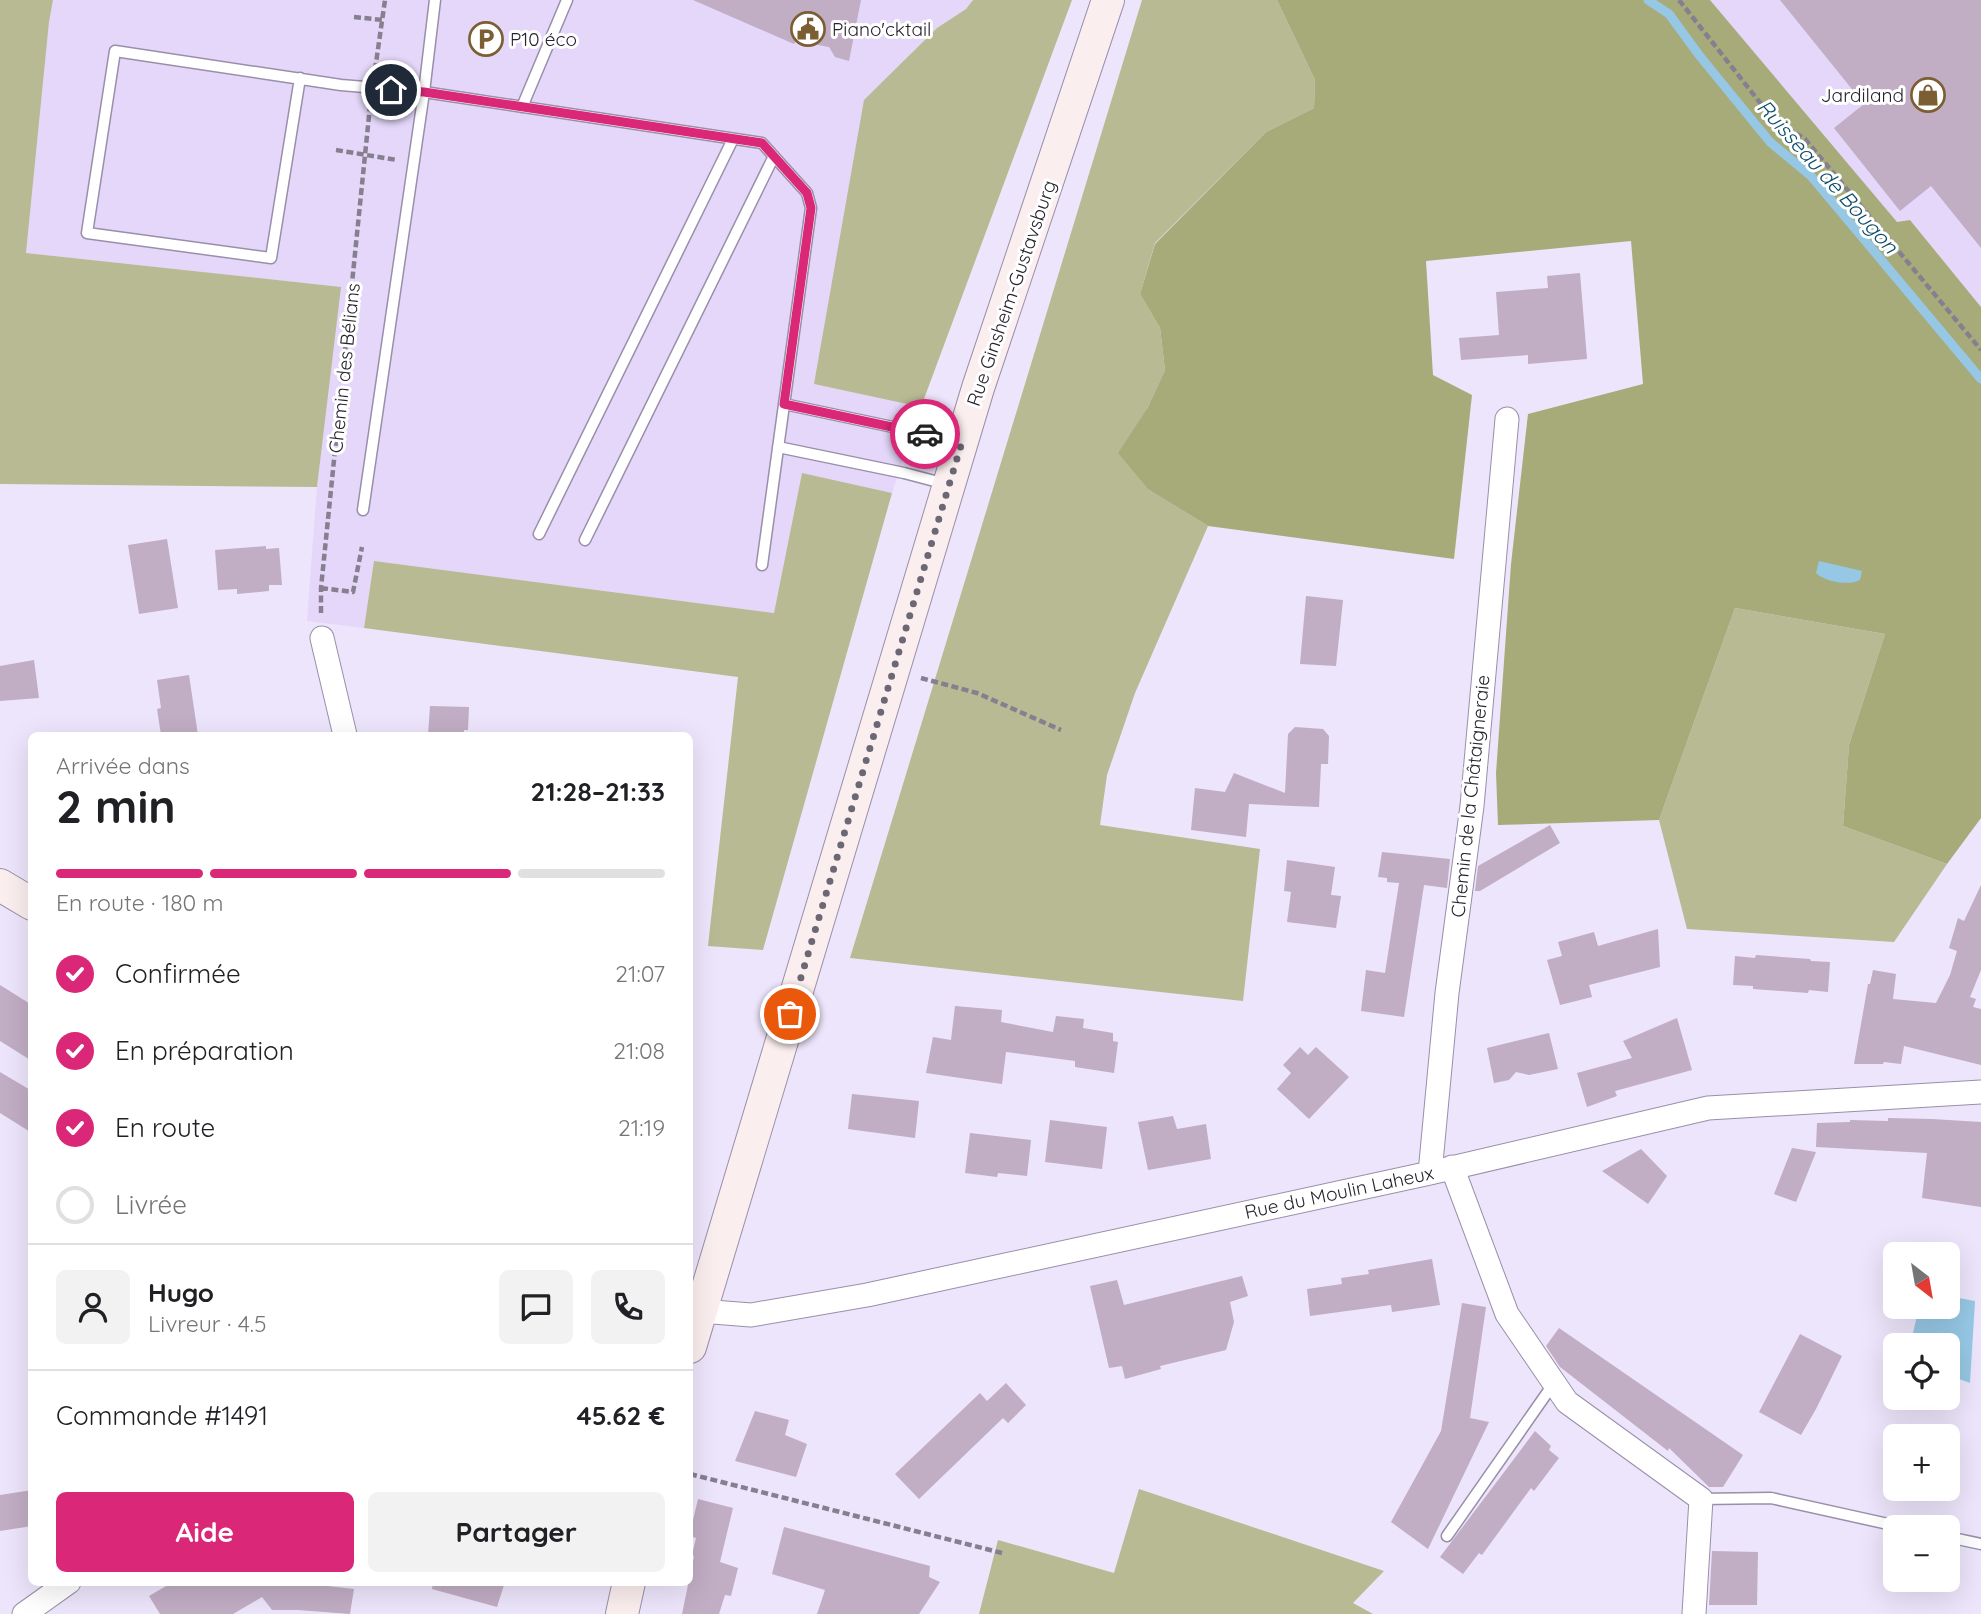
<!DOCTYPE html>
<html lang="fr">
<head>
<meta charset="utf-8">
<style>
  body { margin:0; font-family:Quicksand,sans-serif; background:#f2f2f2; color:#202124; height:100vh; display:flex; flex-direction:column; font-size:26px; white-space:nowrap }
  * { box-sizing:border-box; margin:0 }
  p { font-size:23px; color:#757577 }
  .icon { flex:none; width:38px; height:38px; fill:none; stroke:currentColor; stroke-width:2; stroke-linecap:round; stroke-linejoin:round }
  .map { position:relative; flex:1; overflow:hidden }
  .panel { position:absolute; left:28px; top:732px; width:665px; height:854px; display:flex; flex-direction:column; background:#fff; border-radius:10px; box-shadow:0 7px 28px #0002 }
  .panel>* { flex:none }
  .needle { width:46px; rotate:149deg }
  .fabs { position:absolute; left:1883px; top:1242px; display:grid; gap:14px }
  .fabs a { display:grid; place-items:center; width:77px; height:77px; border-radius:10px; background:#fff; box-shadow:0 7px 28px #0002; font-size:35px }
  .pin { position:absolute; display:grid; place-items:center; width:60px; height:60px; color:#fff; margin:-30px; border:4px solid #fff; border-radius:50%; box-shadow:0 2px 7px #0007 }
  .courier { position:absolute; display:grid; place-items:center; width:70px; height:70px; margin:-35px; border:5px solid #db2777; border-radius:50%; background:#fff; color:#222; box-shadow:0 2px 9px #0007 }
  .headline em { font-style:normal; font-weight:700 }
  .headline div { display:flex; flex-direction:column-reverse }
  .headline { display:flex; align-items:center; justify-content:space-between; height:119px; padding:0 28px }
  h1 { font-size:46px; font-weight:700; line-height:52px }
  .bar { display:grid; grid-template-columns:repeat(4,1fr); gap:10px 7px; align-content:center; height:84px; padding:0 28px }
  .bar i { height:9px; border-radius:5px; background:#e0e0e0 }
  .bar .selected { background:#db2777 }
  .bar p { grid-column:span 4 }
  .line { display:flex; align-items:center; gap:18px; padding:0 28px; border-top:2px solid #e0e0e0 }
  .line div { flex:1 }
  .round { display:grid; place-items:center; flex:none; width:74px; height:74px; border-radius:10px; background:#f2f2f2 }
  ol { padding:0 28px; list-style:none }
  li { display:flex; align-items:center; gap:21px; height:77px }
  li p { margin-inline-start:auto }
  li .icon { padding:7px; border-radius:50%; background:#db2777; color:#fff; stroke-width:4 }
  li:last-child { color:#757577 }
  li i { width:38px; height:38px; border:4px solid #e0e0e0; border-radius:50% }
  .button { display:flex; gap:14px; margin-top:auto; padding:14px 28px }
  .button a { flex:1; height:80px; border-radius:10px; background:#db2777; color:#fff; font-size:28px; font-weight:700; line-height:80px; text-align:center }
  .button a+a { background:#f2f2f2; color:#202124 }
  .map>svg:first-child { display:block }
  .built { fill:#e4d7f9 }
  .green { fill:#b7ba92 }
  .forest { fill:#a7ab7a }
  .water { fill:#96c8e5 }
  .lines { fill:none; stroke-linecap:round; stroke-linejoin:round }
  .stream { stroke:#96c8e5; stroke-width:9 }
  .building { fill:#c1adc4 }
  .lane-casing { stroke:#998fa9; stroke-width:13 }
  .street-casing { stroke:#998fa9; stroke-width:25 }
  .secondary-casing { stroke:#998fa9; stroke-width:34 }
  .path { stroke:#857f8f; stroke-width:4.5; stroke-dasharray:7 3.5; stroke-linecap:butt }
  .lane { stroke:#fff; stroke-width:10 }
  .street { stroke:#fff; stroke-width:23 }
  .secondary { stroke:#fbeeef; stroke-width:32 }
  .done { stroke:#6c6775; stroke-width:7; stroke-dasharray:0 12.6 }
  .route { stroke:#db2777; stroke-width:9 }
  .labels { text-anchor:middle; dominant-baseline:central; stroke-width:6; stroke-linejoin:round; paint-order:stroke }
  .poi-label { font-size:19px; fill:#27232d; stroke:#fff; text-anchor:start }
  .street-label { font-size:19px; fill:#27232d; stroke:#fff }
  .water-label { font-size:21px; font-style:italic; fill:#0d4d6a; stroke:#fff }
</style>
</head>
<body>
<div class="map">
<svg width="1981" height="1614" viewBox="0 0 1981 1614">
  <rect width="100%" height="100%" fill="#ede5fb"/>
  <path class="built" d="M53,0H973L966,9L937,28L912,52L814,384L921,407L892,493L802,473L774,613L374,561L364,628L307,621L317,487L340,287L26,253L49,22Z
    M1710,0H1981V307L1910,220L1897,223Z"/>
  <path class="green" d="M0,0H53L49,22L26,253L341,287L317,487L0,484Z
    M973,0H1072L921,407L814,384L864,100L937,28L966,9Z
    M1142,0H1277L1315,80L1314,108L1266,132L1155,243L1140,294L1160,328L1165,370L1147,409L1149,490L1208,526L1135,693L1107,775L1100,825L1260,849L1243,1001L850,958Z
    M802,473L892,493L763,950L708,946L738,677L364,628L374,561L774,613Z
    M1735,608L1885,634L1849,745L1843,826L1947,864L1894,942L1687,929L1659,820Z
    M1139,1489L1384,1571L1353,1603L1373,1614H979L998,1540L1114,1573Z"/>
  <path class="forest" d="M1277,0H1710L1897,222L1910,220L1981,307V818L1947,864L1843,826L1849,745L1885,634L1735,608L1659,820L1498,825L1496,773L1511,564L1528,414L1643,384L1631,241L1426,261L1433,375L1472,395L1454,559L1208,526L1149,490L1118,453L1147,409L1165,370L1160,328L1140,294L1155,244L1266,132L1314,108L1315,80Z"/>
  <path class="water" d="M1819,561L1862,571L1860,580C1849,586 1825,582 1816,573Z
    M1948,1296L1975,1301L1970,1383L1948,1375V1346H1910L1919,1307H1948Z"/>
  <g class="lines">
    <path class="stream" d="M1648,0L1669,14L1699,55L1770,142L1811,176L1981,379"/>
  </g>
  <path class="building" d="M693,0H861L849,61L835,57L829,47L796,41L794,44Z
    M1780,0H1981V248L1931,186L1900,211L1834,128L1864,104Z
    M1580,273L1587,359L1528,364V355L1461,360L1459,338L1499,335L1496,292L1548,288L1547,276Z
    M167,539L178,608L139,614L128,545Z
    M266,546V549L279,548L282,585H269V591L237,594V589L218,590L215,550Z
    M1306,596L1343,600L1336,666L1300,664Z
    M34,660L39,698L0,701V666Z
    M189,675L198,735H161L157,709L161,708L157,680Z
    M430,706L469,707L468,730H464V735H428Z
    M1295,727L1323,729L1329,736L1328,764H1321L1319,807L1249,804L1246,837L1191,830L1195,788L1225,792L1234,773L1285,793L1288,734Z
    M1550,825L1560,843L1480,891H1475L1478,866Z
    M1382,852L1450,859L1447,888L1424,885L1404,1017L1361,1011L1366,970L1385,973L1399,883L1387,882V878L1378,877Z
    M1287,860L1335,867L1331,895L1341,896L1336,928L1287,922L1291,892L1284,891Z
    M1981,885V970L1970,997L1976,999L1973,1007L1981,1009V1065L1904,1046L1901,1064L1884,1062L1883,1064H1854L1868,984H1870L1873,970L1896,974L1893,999L1936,1003L1950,975L1957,951L1949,948L1958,918L1964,921Z
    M1658,929L1660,967L1589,985L1592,997L1560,1005L1547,960L1562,956L1558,942L1594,932L1598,946Z
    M1756,955L1810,959L1811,961L1830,962L1828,992L1809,990L1808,993L1753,989V986L1733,985L1735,956L1755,958Z
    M0,985L32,1005V1061L0,1041Z
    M955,1006L1002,1010L1001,1022L1053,1032L1056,1016L1084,1019L1083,1028L1113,1033V1041L1118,1042L1114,1073L1075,1067V1061L1006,1052L1002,1084L926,1073L933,1037L951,1040Z
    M1677,1018L1692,1070L1615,1091L1617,1096L1587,1107L1577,1073L1632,1058L1623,1041Z
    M1549,1033L1558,1069L1529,1075L1516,1072L1509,1080L1494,1083L1487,1048Z
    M1300,1047L1308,1055L1316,1047L1349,1077L1309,1119L1277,1089L1291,1073L1283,1065Z
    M0,1072L32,1091V1133L0,1113Z
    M852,1094L919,1101L915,1138L848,1129Z
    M1173,1116L1177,1129L1206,1124L1211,1159L1148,1170L1138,1122Z
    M1888,1118L1932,1119L1981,1122V1207L1922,1198L1927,1153L1816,1147L1817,1123L1850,1122V1120L1888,1121Z
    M1050,1120L1107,1127L1102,1169L1045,1162Z
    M970,1133L1031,1140L1027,1176L998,1173L997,1177L965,1173Z
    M1792,1148L1816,1152L1796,1202L1774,1194Z
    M1641,1149L1667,1176L1648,1204L1602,1171Z
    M1432,1259L1440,1305L1392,1312L1391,1305L1310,1316L1307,1289L1342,1284L1341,1278L1369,1274L1368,1270Z
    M1242,1276L1248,1296L1230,1302L1234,1322L1226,1350L1160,1366L1161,1369L1125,1379L1122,1366L1109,1368L1090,1286L1117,1280L1124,1305Z
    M1462,1303L1486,1307L1470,1418L1489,1422L1428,1549L1391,1522L1441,1431Z
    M1559,1328L1743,1455L1723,1487H1709L1669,1448L1668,1451L1560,1367L1546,1346Z
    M1800,1334L1842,1356L1816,1409L1801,1435L1759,1412Z
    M1006,1383L1026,1405L1008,1423L1003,1418L919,1499L895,1474L980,1393L987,1401Z
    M755,1411L789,1420L785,1435L807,1444L796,1477L735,1461Z
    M1535,1431L1551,1446L1549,1450L1559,1458L1534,1491L1531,1488L1482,1555L1479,1553L1463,1574L1440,1557Z
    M32,1490V1526L0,1531V1495Z
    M698,1499L733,1508L720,1562L738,1568L731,1596L725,1595L719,1614H682L694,1556L692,1555L696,1538L690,1536V1533Z
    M784,1527L930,1566L929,1577L940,1582L919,1614H817L825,1590L772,1574Z
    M1712,1551L1758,1552L1757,1605H1709Z
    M173,1582H293L354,1589L350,1614L298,1610H272L262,1597L233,1614H160L149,1596Z
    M433,1582H505L497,1607L432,1589Z"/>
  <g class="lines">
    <g class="lane-casing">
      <path id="lane" d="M300,78L271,258L87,233L115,51L341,85L424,92L435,0
        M522,107L567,0
        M784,404L959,441
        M778,447L904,473L946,484
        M363,510L424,92L762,143L807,193L811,208L762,565
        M539,534L733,139
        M585,540L774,156
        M1701,1499L1771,1498L1906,1528
        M1447,1536L1554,1383
        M1948,1537L1981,1544"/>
    </g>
    <g class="street-casing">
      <path id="street" d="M322,638L345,735
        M1452,1167L1507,1314L1567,1402L1701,1499L1694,1614
        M1430,1173L1447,993L1472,806L1507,419
        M700,1311L751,1315L867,1295L1430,1173L1708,1108L1981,1092
        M24,1614L69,1582"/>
    </g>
    <g class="secondary-casing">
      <path id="secondary" d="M0,885L32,904
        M690,1347L978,388L1108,0
        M622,1614L629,1582"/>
    </g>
    <path class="path" d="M1679,0L1772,118L1805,139L1981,350
      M354,17L383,20
      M375,70L385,0
      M336,150L397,160
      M321,588L353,592L362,547
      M321,613V588L370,106
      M921,678L977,693L1061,730
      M690,1474L1002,1553"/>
    <use href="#lane" class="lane"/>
    <use href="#street" class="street"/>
    <use href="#secondary" class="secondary"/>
  </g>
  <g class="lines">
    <path class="done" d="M790,1014L962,442L925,434"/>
    <path class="route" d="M391,90L424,92L762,143L807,193L811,208L784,404L925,434"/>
  </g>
  <defs>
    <g id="civic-ring" transform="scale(1.75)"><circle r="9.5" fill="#fff" stroke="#7b5e32" stroke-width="1.5"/><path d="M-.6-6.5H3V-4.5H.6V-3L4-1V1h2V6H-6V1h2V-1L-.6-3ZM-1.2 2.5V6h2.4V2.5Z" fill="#7b5e32"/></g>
    <g id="parking-ring" transform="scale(1.75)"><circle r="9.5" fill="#fff" stroke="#7b5e32" stroke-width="1.5"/><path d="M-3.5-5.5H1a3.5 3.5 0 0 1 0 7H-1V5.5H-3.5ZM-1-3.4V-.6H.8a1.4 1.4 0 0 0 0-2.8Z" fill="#7b5e32"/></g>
    <g id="shop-ring" transform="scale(1.75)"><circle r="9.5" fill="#fff" stroke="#7b5e32" stroke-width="1.5"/><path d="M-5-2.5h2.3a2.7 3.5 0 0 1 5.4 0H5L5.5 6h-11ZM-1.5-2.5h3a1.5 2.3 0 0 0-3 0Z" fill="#7b5e32"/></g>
  </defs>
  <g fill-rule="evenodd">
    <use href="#civic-ring" x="808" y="29"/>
    <use href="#parking-ring" x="486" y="39"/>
    <use href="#shop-ring" x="1928" y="95"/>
  </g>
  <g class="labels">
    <g class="poi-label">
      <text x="832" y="29">Piano'cktail</text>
      <text x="510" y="39">P10 éco</text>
      <text x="1904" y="95" text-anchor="end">Jardiland</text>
    </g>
    <g class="street-label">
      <text transform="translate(1011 293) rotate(-71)">Rue Ginsheim-Gustavsburg</text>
      <text transform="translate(344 368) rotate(-84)">Chemin des Bélians</text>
      <text transform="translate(1470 796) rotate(-84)">Chemin de la Châtaigneraie</text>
      <text transform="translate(1339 1192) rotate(-12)">Rue du Moulin Laheux</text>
    </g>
    <g class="water-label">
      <text transform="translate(1828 176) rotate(48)">Ruisseau de Bougon</text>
    </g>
  </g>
</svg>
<div class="fabs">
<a><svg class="needle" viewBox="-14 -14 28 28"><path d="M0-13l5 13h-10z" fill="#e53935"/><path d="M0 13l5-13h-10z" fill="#757577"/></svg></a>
<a><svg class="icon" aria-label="locate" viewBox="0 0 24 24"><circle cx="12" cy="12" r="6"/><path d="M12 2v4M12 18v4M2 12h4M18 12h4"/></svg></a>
<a>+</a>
<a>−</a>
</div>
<div class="pin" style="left:790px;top:1014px;background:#ea580c"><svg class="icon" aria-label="bag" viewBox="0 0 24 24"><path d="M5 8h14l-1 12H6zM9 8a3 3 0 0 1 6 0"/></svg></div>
<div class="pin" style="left:391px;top:90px;background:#1f2937"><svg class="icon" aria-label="home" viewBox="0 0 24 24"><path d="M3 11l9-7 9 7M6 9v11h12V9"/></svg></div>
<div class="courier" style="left:925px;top:434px"><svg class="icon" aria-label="car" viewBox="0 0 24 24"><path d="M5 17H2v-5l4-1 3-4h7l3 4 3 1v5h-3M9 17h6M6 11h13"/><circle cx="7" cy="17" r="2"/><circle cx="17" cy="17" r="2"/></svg></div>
<section class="panel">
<div class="headline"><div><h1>2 min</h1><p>Arrivée dans</p></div><em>21:28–21:33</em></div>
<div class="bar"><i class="selected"></i><i class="selected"></i><i class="selected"></i><i></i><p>En route · 180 m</p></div>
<ol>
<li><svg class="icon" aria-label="check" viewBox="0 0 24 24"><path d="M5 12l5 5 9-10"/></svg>Confirmée<p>21:07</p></li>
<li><svg class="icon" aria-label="check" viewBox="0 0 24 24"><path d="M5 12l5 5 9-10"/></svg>En préparation<p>21:08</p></li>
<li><svg class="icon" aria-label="check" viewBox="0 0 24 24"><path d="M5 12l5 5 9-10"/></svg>En route<p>21:19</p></li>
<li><i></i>Livrée</li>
</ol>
<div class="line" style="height:126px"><a class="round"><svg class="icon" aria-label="person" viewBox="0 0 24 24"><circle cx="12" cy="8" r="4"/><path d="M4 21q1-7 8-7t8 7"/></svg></a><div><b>Hugo</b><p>Livreur · 4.5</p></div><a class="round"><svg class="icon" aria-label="chat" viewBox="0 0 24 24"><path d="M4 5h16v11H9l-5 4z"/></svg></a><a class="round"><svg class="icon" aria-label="phone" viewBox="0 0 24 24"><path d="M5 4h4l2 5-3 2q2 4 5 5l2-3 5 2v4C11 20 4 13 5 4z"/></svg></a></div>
<div class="line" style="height:91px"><div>Commande #1491</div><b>45.62 €</b></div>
<div class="button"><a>Aide</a><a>Partager</a></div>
</section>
</div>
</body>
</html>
